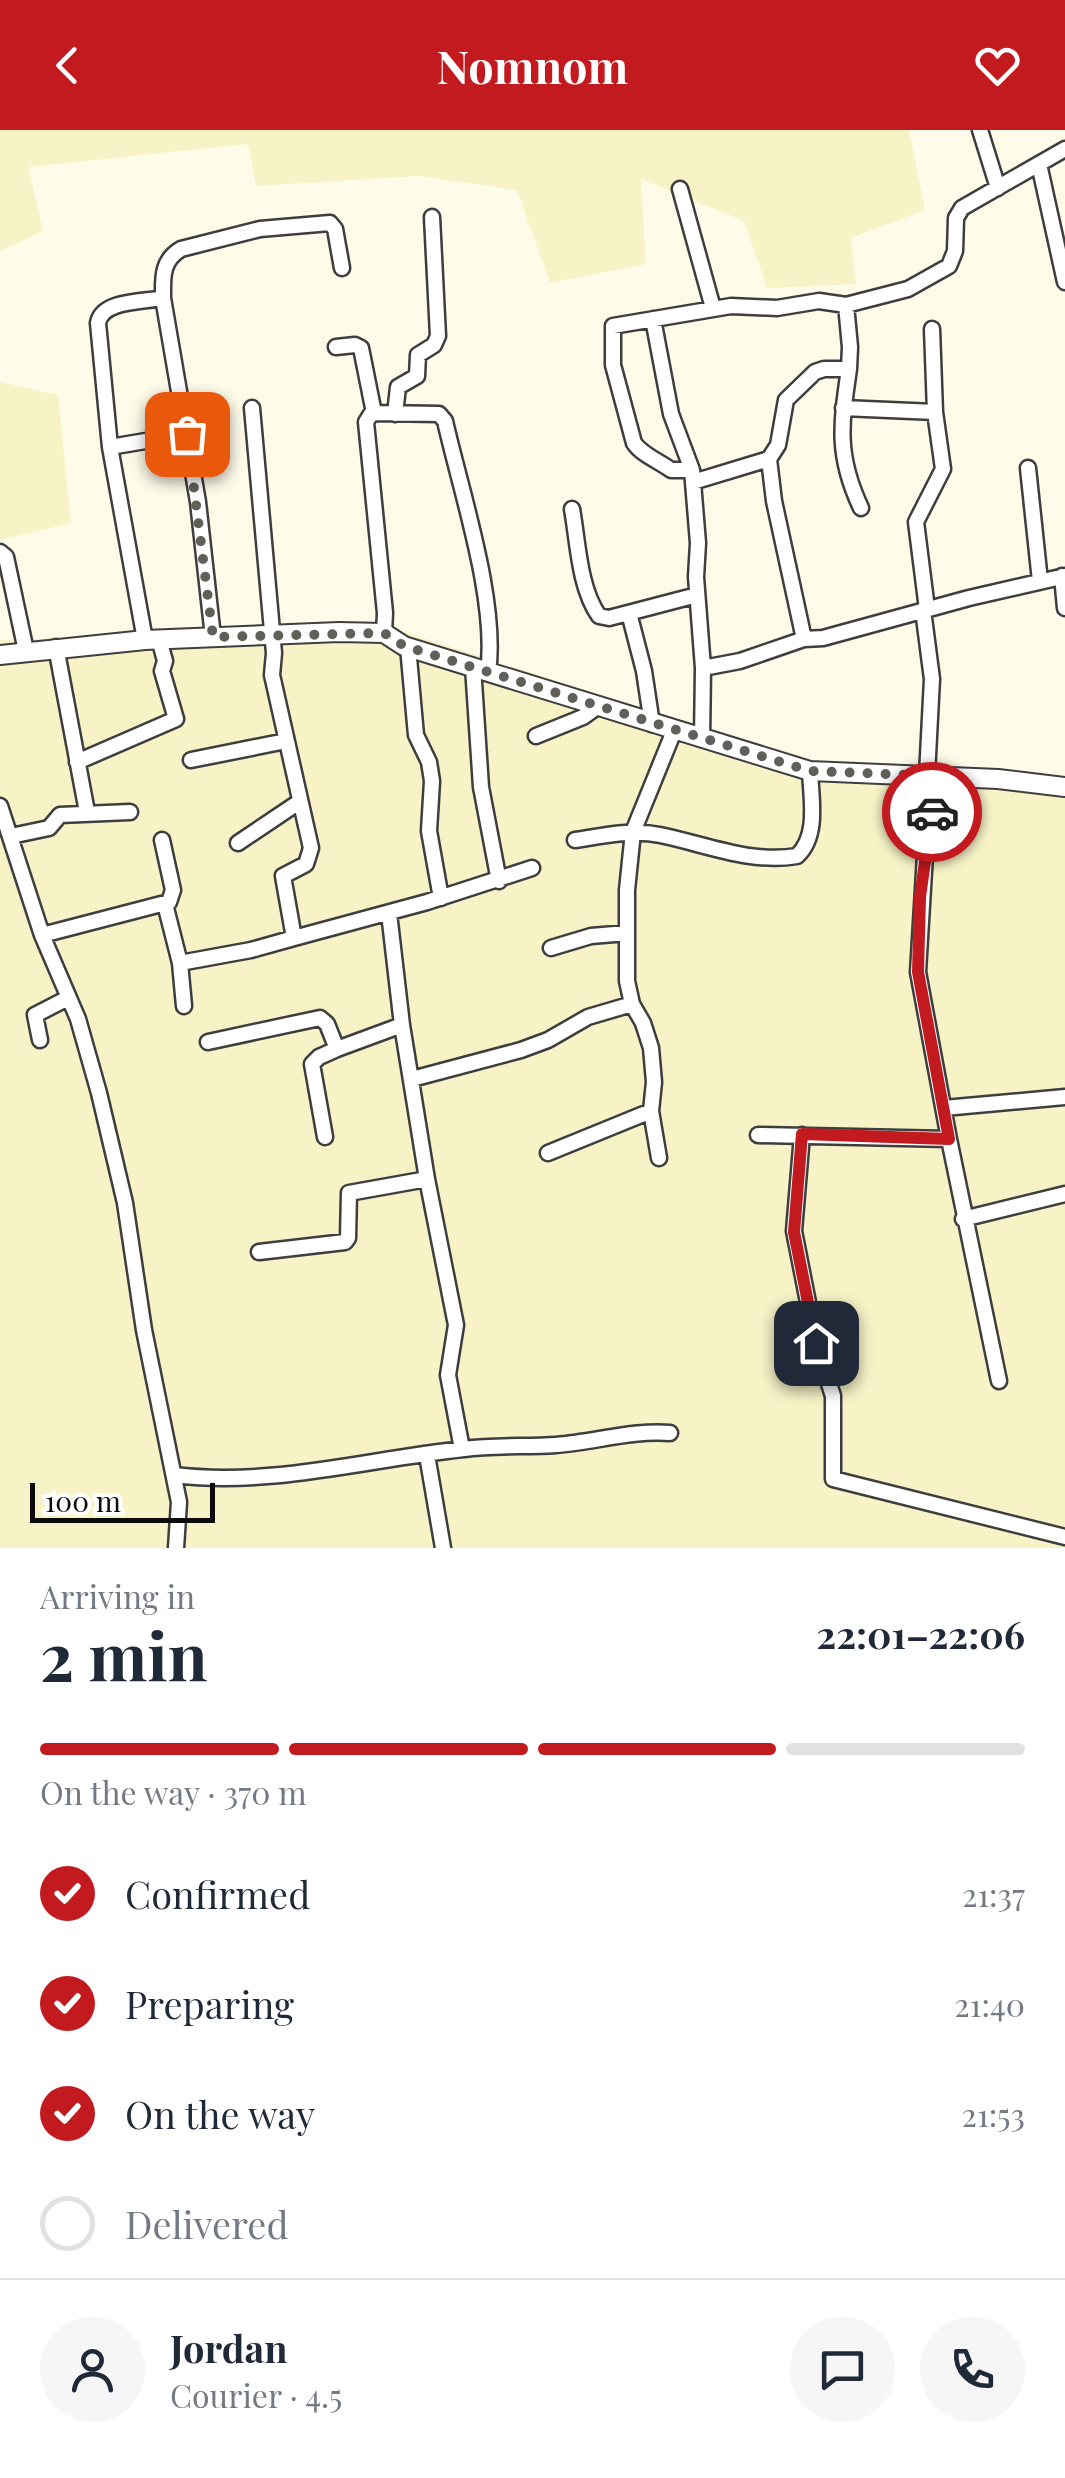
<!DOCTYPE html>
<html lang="en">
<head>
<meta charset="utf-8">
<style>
  body { margin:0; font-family:"Playfair Display",serif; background:#f6f6f7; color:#1f2937; height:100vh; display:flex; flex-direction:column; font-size:38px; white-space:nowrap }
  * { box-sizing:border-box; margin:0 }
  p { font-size:32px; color:#747a83 }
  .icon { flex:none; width:55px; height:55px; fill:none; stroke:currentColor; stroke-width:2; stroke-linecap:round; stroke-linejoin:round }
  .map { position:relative; height:1418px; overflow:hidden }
  .side { display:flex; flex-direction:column; background:#fff; flex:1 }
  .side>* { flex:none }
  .scale { position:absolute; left:30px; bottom:25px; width:185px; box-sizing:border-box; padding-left:10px; border:5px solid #0b0b0b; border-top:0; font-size:28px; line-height:35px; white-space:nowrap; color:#0b0b0b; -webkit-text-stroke:8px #fff; paint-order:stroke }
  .pin { position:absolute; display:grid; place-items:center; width:85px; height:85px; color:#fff; margin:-42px; border-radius:20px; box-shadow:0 5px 15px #0006 }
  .courier { position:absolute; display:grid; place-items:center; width:100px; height:100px; margin:-50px; border:8px solid #c31a1f; border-radius:50%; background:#fff; color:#222; box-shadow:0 2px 12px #0007 }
  .overview em { font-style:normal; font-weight:700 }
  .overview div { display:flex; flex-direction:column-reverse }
  .overview { display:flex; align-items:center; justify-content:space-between; height:170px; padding:0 40px }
  h1 { font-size:65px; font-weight:700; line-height:75px }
  .bar { display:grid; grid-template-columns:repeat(4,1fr); gap:15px 10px; align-content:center; height:120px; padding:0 40px }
  .bar i { height:12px; border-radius:8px; background:#e0e1e3 }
  .bar .current { background:#c31a1f }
  .bar p { grid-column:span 4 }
  .line { display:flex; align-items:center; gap:25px; padding:0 40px; border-top:2px solid #e0e1e3 }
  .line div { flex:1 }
  .round { display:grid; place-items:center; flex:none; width:105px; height:105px; border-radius:52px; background:#f6f6f7 }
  ol { padding:0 40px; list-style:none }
  li { display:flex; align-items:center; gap:30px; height:110px }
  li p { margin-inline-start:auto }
  li .icon { padding:10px; border-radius:50%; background:#c31a1f; color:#fff; stroke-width:4 }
  li:last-child { color:#747a83 }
  li i { width:55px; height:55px; border:5px solid #e0e1e3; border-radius:50% }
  header { display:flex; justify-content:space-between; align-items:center; height:130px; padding:0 40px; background:#c31a1f; color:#fff; font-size:45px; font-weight:700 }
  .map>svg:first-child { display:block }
  .farmland { fill:#f7f3c7 }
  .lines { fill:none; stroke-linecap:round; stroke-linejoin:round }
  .minor-casing { stroke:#3e3e3e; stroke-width:19 }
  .tertiary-casing { stroke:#3e3e3e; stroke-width:22 }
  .minor { stroke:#fff; stroke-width:14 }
  .tertiary { stroke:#fff; stroke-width:18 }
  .done { stroke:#605f59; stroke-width:10; stroke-dasharray:0 18 }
  .route { stroke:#c31a1f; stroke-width:12 }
</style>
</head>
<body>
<header><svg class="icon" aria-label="back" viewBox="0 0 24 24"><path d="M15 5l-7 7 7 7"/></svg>Nomnom<svg class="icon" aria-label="heart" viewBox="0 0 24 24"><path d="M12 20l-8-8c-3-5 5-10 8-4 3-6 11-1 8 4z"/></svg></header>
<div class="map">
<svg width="1065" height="1418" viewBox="0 0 1065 1418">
  <rect width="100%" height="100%" fill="#fffbe9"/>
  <path class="farmland" d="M0,0H909L925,80L851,108L856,154L767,158L744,91L641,49L646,134L550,153L517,60L418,46L256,56L248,14L28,37L43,101L0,121Z
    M0,252L58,265L71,393L0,410Z
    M392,498L818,635L1065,656V1418H0V510Z"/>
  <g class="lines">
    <g class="minor-casing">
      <path id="minor" d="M980,0L998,58
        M1039,34L1065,152
        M680,59L713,178
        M163,168C163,148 161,131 181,119L260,99L330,93L335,99L342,138
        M653,189L671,284L692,340L698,413L696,447L703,538L702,609
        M336,217L355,215L361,218L374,283
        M849,239C841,294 836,325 861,378
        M252,278L274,523L272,545L311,718L306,734L283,746L294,808L427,772L532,738
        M843,278L935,282L932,199
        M395,284L398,257L417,246L418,225L434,215L438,206L432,87
        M110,317L187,304
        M769,329L774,371L804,509L823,508L969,468L1065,446
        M1028,338L1040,451
        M692,340H671C659,331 642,325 634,313L613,235V196L731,176L777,178L819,171L846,175L908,159L949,136L955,121L956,88L962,78L1065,19
        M693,352L769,329L778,315L786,270L815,242L824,239H849L850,217L846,175
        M572,379C578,412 579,458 599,486L609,488L697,465
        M0,422L6,427L26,521
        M1062,446L1065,478
        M927,479L916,392L943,339L935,282
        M923,480L932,549L927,645
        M629,483L644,541L652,594
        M384,503L385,483L366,292L371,284L379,283L439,284L445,291C461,362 498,472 488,542
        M145,510L110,317L98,193C102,170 143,172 163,168L198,372L213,507
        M56,517L87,682
        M408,517L416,605L429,632L432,651L429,701L441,768
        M473,537L481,657L499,751
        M703,538L740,531L804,509
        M536,606L583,587L597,577
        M191,630L286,611
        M77,632L176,589L162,541L165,531L159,509
        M0,676L42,805L78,889L99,963L125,1073L144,1200L179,1372L176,1418
        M11,706L49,698L60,685L130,682
        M575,710C603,706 632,699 660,705C705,714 750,734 797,726C819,706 811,668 810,641
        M238,713L299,672
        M165,774L180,833L184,876
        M389,783L402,895
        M42,805L169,772L173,760L162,710
        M551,818L591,806L627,803
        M180,833L251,820L294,808
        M40,910L35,885L68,868
        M208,912L320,888L327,894L337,919L402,895L427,1049L349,1063L348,1108L345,1112L259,1122
        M412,949L521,920L548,910L588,887L632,874
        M944,978L1065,967
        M758,1005L949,1009L918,842L926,708L937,646
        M802,1005L794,1101L816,1213L833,1266V1349L1065,1407
        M325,1007L312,934L319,927L337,919
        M949,1009L999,1251
        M548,1023L651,981
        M659,1028L651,981L654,952L651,918L643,893L632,874L627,851V760L633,702L674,601
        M427,1049L456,1195L448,1245L462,1319
        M963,1089L1065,1064
        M427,1325L443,1418
        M174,1345C272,1357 367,1329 464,1319C495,1315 526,1317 556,1315C595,1312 632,1300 670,1303"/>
    </g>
    <g class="tertiary-casing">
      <path id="tertiary" d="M0,525L145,510L339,502L384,503L404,516L810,641L998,649L1065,657"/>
    </g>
    <use href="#minor" class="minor"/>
    <use href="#tertiary" class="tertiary"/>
  </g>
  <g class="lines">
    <path class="done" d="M187,304L213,507L384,503L404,516L810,641L937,646L932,682"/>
    <path class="route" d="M816,1213L794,1102L802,1004L949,1009L918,842L920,767L932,682"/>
  </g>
</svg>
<div class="scale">100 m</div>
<div class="pin" style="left:187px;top:304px;background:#ea580c"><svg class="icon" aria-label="bag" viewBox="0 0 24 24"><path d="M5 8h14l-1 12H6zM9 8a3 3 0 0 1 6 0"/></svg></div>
<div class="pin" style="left:816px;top:1213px;background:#1f2937"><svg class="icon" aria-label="home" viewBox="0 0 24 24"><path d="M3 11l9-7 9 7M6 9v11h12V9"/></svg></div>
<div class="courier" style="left:932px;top:682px"><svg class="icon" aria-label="car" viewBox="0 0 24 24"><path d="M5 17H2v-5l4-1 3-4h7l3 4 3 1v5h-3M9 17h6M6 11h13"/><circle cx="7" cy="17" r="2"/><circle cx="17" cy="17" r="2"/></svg></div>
</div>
<section class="side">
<div class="overview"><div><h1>2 min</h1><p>Arriving in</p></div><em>22:01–22:06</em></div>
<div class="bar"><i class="current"></i><i class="current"></i><i class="current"></i><i></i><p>On the way · 370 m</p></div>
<ol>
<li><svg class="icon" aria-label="check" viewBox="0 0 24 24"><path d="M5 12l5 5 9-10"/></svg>Confirmed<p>21:37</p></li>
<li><svg class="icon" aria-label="check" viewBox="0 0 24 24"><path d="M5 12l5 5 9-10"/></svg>Preparing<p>21:40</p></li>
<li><svg class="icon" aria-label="check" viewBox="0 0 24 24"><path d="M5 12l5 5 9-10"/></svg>On the way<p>21:53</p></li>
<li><i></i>Delivered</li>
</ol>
<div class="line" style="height:180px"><a class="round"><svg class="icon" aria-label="person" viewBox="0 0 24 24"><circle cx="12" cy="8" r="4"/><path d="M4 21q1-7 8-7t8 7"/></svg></a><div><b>Jordan</b><p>Courier · 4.5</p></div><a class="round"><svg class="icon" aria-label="chat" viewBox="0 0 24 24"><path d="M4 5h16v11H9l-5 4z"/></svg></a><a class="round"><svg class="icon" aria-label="phone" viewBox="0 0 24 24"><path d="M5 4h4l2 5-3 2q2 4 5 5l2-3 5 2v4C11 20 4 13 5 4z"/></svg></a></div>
</section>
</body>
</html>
